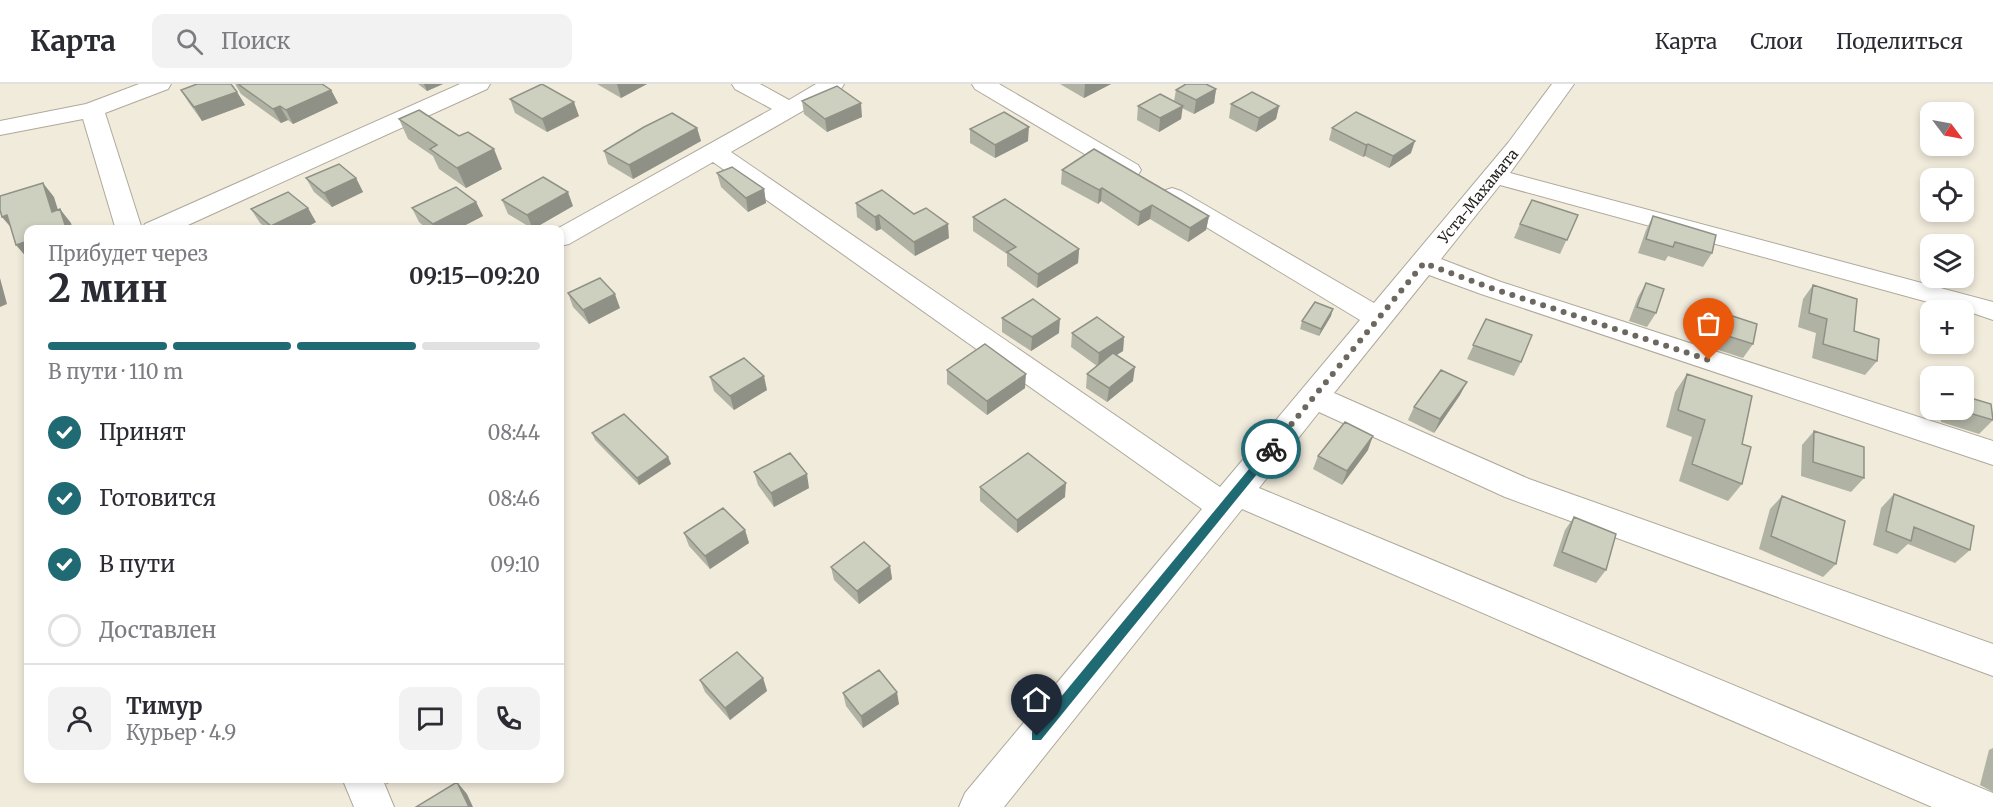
<!DOCTYPE html>
<html lang="ru">
<head>
<meta charset="utf-8">
<style>
  body { margin:0; font-family:Merriweather,serif; background:#f2f2f3; color:#2b2b33; height:100vh; display:flex; flex-direction:column; font-size:22px; white-space:nowrap }
  * { box-sizing:border-box; margin:0 }
  p { font-size:20px; color:#7c7c81 }
  .icon { flex:none; width:33px; height:33px; fill:none; stroke:currentColor; stroke-width:2; stroke-linecap:round; stroke-linejoin:round }
  .map { position:relative; flex:1; overflow:hidden }
  .drawer { position:absolute; left:24px; top:141px; width:540px; height:558px; display:flex; flex-direction:column; background:#fff; border-radius:12px; box-shadow:0 3px 9px #0003 }
  .drawer>* { flex:none }
  .needle { width:39px; rotate:122deg }
  .controls { position:absolute; left:1920px; top:18px; display:grid; gap:12px }
  .controls a { display:grid; place-items:center; width:54px; height:54px; border-radius:12px; background:#fff; box-shadow:0 3px 9px #0003; font-size:30px }
  .pin { position:absolute; display:grid; place-items:center; width:51px; height:51px; color:#fff; margin:-62px -26px; border-radius:50% 50% 50% 0; rotate:-45deg; box-shadow:0 0 6px #0007 }
  .pin .icon { rotate:45deg }
  .courier { position:absolute; display:grid; place-items:center; width:60px; height:60px; margin:-30px; border:4px solid #206a74; border-radius:50%; background:#fff; color:#222; box-shadow:0 2px 8px #0007 }
  .summary em { font-style:normal; font-weight:700 }
  .summary div { display:flex; flex-direction:column-reverse }
  .summary { display:flex; align-items:center; justify-content:space-between; height:102px; padding:0 24px }
  h1 { font-size:39px; font-weight:700; line-height:45px }
  .bar { display:grid; grid-template-columns:repeat(4,1fr); gap:9px 6px; align-content:center; height:72px; padding:0 24px }
  .bar i { height:8px; border-radius:4px; background:#e1e1e2 }
  .bar .current { background:#206a74 }
  .bar p { grid-column:span 4 }
  .line { display:flex; align-items:center; gap:15px; padding:0 24px; border-top:2px solid #e1e1e2 }
  .line div { flex:1 }
  .round { display:grid; place-items:center; flex:none; width:63px; height:63px; border-radius:12px; background:#f2f2f3 }
  ol { padding:0 24px; list-style:none }
  li { display:flex; align-items:center; gap:18px; height:66px }
  li p { margin-inline-start:auto }
  li .icon { padding:6px; border-radius:50%; background:#206a74; color:#fff; stroke-width:4 }
  li:last-child { color:#7c7c81 }
  li i { width:33px; height:33px; border:3px solid #e1e1e2; border-radius:50% }
  header { display:flex; align-items:center; gap:36px; box-sizing:border-box; height:84px; padding:0 30px; background:#fff; border-bottom:2px solid #e1e1e2 }
  header strong { font-size:28px }
  nav { display:flex; gap:33px; margin-inline-start:auto; font-size:21px }
  .search { width:420px; height:54px; background:#f2f2f3; display:flex; align-items:center; gap:15px; box-sizing:border-box; padding:0 21px; border-radius:12px; color:#7c7c81; font-size:22px }
  .map>svg:first-child { display:block }
  .lines { fill:none; stroke-linecap:round; stroke-linejoin:round }
  .minor-casing { stroke:#afa99b; stroke-width:2 }
  .minor { fill:#fff; fill-rule:evenodd }
  .wall { fill:#b0b2a4 }
  .shaded-wall { fill:#909186 }
  .building { fill:#cdcfbf; stroke:#909186; stroke-width:1.5 }
  .route { fill:#206a74 }
  .done { stroke:#6c6860; stroke-width:6; stroke-dasharray:0 10.8 }
  .labels { text-anchor:middle; dominant-baseline:central; stroke-width:5; stroke-linejoin:round; paint-order:stroke }
  .street-label { font-size:15px; fill:#24221d; stroke:#fff }
</style>
</head>
<body>
<header>
<strong>Карта</strong>
<div class="search"><svg class="icon" aria-label="search" viewBox="0 0 24 24"><circle cx="10" cy="10" r="6"/><path d="M15 15l6 6"/></svg>Поиск</div>
<nav><a>Карта</a><a>Слои</a><a>Поделиться</a></nav>
</header>
<div class="map">
<svg width="1993" height="723" viewBox="0 0 1993 723">
  <rect width="100%" height="100%" fill="#f1ebdc"/>
  <g class="lines">
    <g class="minor-casing">
      <path id="minor" d="M139,0H171L168,5L105,29L142,145L145,140L460,0H490L487,5L177,146H116L83,35L0,51V37L86,20Z
        M732,0H760L789,16L816,0H844L841,5L731,68L1220,403L1360,236L1163,117L1159,112L1163,107L1172,104L1181,107L1374,219L1508,59L1552,0H1574L1510,89L1993,218V236L1964,226H1957L1500,101L1441,175L1501,198L1993,357V381L1481,210L1429,191L1334,309L1529,395L1993,560V592L1505,413L1319,328L1259,404L1993,709V723H1932L1242,425L1004,723H959L965,709L1202,425L713,78L569,160L560,162V146H555L772,25L735,5Z
        M972,0H999L1138,81L1141,86L1138,91L1129,93L1120,91L975,5Z
        M342,694H382L394,723H354Z"/>
    </g>
    <use href="#minor" class="minor"/>
  </g>
  <path class="wall" d="M235,0H322L331,6L338,19L293,40L288,36L281,39L241,10Z
    M418,0H443L427,7Z
    M597,0H647L621,14Z
    M1060,0H1111L1084,14Z
    M1216,5L1214,19L1194,30L1182,24L1181,35L1159,48L1137,36L1138,22L1174,17L1176,6Z
    M181,6L237,8L245,21L202,37L189,19Z
    M510,15L579,32L547,48L515,29Z
    M802,17L862,33L827,48L804,30Z
    M1231,20L1279,22L1276,35L1256,48L1229,34Z
    M399,35L502,85L466,104L439,85L433,72L408,55Z
    M697,44L701,57L633,95L608,80L604,67Z
    M1332,44L1411,69L1389,84L1365,72L1363,73L1329,56Z
    M970,45L1028,57L995,74L970,59Z
    M1062,86L1209,132L1206,146L1188,158L1150,135L1138,142L1101,117L1098,120L1061,100Z
    M717,89L764,105L766,119L748,128L721,103Z
    M306,94H356L363,108L332,123L314,108Z
    M502,116L573,122L533,145L508,130Z
    M476,118L483,132L456,146H428L419,138L412,124Z
    M856,119L914,130L949,154L915,172L881,145L876,147L857,133Z
    M251,125L316,138L301,146H268L260,139Z
    M1578,131L1560,170L1514,154L1520,140Z
    M1653,132L1712,169L1703,183L1668,172L1665,177L1638,169L1646,146Z
    M973,133L1079,165L1078,179L1037,204L1007,182V170L973,147Z
    M1646,199L1656,229L1647,243L1629,237L1638,213Z
    M1813,201L1854,247L1877,277L1865,291L1812,274L1816,249L1798,243L1803,215Z
    M568,209L620,224L589,240L573,223Z
    M1714,226L1753,260L1743,274L1700,260L1705,240Z
    M1331,232L1319,252L1300,245L1302,237Z
    M1002,234L1059,249L1031,267L1002,248Z
    M1486,235L1521,278L1514,292L1467,275Z
    M1072,249L1124,253L1123,267L1116,271L1133,297L1107,318L1086,304L1087,290L1097,282L1071,263Z
    M947,286L1025,304L987,331L947,300Z
    M1687,290L1742,360V400L1728,417L1679,397L1692,353L1666,343L1675,308Z
    M710,293L767,306L734,326L714,307Z
    M1460,311L1434,349L1408,336L1414,323Z
    M1940,326H1964L1993,336L1979,350L1941,338Z
    M1814,347L1864,394L1851,408L1801,392L1802,361Z
    M592,349L668,373L671,380L639,401L595,356Z
    M1368,366L1342,401L1313,385L1318,372Z
    M754,388L809,404L774,423L758,401Z
    M980,403L1065,413L1017,449L980,417Z
    M1894,410L1970,466L1955,479L1908,460L1897,470L1873,461L1881,424Z
    M1782,412L1836,480L1823,493L1759,465L1770,425Z
    M1574,433L1606,486L1596,499L1553,482L1565,446Z
    M745,446L749,459L710,485L689,462L684,449Z
    M890,482L892,495L859,520L834,496L831,483Z
    M763,594L767,607L730,636L705,608L700,596Z
    M843,609L899,620L863,644L846,622Z
    M1993,664V708L1980,701L1989,666Z"/>
  <path class="shaded-wall" d="M424,0H443L427,7Z
    M617,0H647L621,14Z
    M1085,0H1111L1084,14Z
    M1216,5L1214,19L1194,30L1196,16Z
    M331,6L338,19L293,40L286,26Z
    M237,8L245,21L202,37L194,23Z
    M574,18L579,32L547,48L542,35Z
    M861,19L862,33L827,48L825,35Z
    M280,22L288,36L281,39L273,25Z
    M1183,22L1181,35L1159,48L1160,34Z
    M1279,22L1276,35L1256,48L1259,34Z
    M1029,43L1028,57L995,74V61Z
    M697,44L701,57L633,95L629,81Z
    M1415,57L1411,69L1389,84L1393,72Z
    M1368,60L1365,72L1363,73L1366,61Z
    M494,65L502,85L466,104L457,84Z
    M356,94L363,108L332,123L324,109Z
    M43,99L54,113L63,142L52,128Z
    M1102,104L1101,117L1098,120L1099,106Z
    M764,105L766,119L748,128L746,114Z
    M568,108L573,122L533,145L527,131Z
    M476,118L483,132L456,146H435L433,140Z
    M1152,121L1150,135L1138,142L1140,128Z
    M308,124L316,138L301,146H273L271,142Z
    M60,125L71,139L73,146H61Z
    M7,131L14,147L2,133Z
    M879,131L881,145L876,147L875,133Z
    M1209,132L1206,146L1188,158L1190,144Z
    M948,140L949,154L915,172L914,158Z
    M28,157V175L16,161Z
    M1079,165L1078,179L1037,204L1038,190Z
    M0,194L7,220L0,223Z
    M615,210L620,224L589,240L583,226Z
    M1333,225L1331,232L1319,252L1321,245Z
    M1060,235L1059,249L1031,267L1032,253Z
    M1124,253L1123,267L1098,283L1099,269Z
    M1135,283L1133,297L1107,318L1109,304Z
    M1026,290L1025,304L987,331V317Z
    M764,292L767,306L734,326L730,312Z
    M1467,298L1460,311L1434,349L1440,335Z
    M1373,352L1368,366L1342,401L1347,387Z
    M668,373L671,380L639,401L637,394Z
    M807,390L809,404L774,423L771,409Z
    M1066,399L1065,413L1017,449V436Z
    M745,446L749,459L710,485L705,472Z
    M890,482L892,495L859,520L857,507Z
    M763,594L767,607L730,636L725,624Z
    M897,608L899,620L863,644L861,632Z
    M382,694H396L387,700Z
    M457,698L467,710L473,723H469Z"/>
  <path class="building" d="M197,0H231L237,8L194,23L181,6Z
    M238,0H322L331,6L286,26L280,22L273,25Z
    M542,0L574,18L542,35L510,15Z
    M1186,0H1206L1216,5L1196,16L1176,6Z
    M837,2L861,19L825,35L802,17Z
    M1252,8L1279,22L1259,34L1231,20Z
    M1160,10L1183,22L1160,34L1138,22Z
    M419,26L459,52L468,48L494,65L457,84L430,65L437,61L399,35Z
    M1004,28L1029,43L995,61L970,45Z
    M1356,28L1415,57L1393,72L1368,60L1366,61L1332,44Z
    M672,29L697,44L629,81L604,67L644,43Z
    M1094,65L1209,132L1190,144L1152,121L1140,128L1102,104L1099,106L1062,86Z
    M339,80L356,94L324,109L306,94Z
    M732,83L764,105L746,114L717,89Z
    M543,93L568,108L527,131L502,116Z
    M43,99L52,128L60,125L66,144L61,146H28V157L16,161L7,131L2,133L0,126V112Z
    M456,103L476,118L433,140L412,124Z
    M882,106L914,130L926,124L948,140L914,158L879,131L875,133L856,119Z
    M288,108L308,124L271,142L251,125Z
    M1005,115L1079,165L1038,190L1007,168L1016,163L973,133Z
    M1532,116L1578,131L1567,156L1520,140Z
    M1653,132L1716,151L1712,169L1675,158L1673,163L1646,155Z
    M600,194L615,210L583,226L568,209Z
    M1646,199L1664,205L1656,229L1637,223Z
    M1813,201L1857,215L1854,247L1879,255L1877,277L1823,260L1827,235L1809,229Z
    M1033,215L1060,235L1032,253L1002,234Z
    M1315,218L1333,225L1321,245L1302,237Z
    M1714,226L1757,240L1753,260L1709,246Z
    M1097,233L1124,253L1099,269L1072,249Z
    M1486,235L1532,251L1521,278L1473,261Z
    M985,260L1026,290L987,317L947,286Z
    M1113,269L1135,283L1109,304L1087,290Z
    M744,274L764,292L730,312L710,293Z
    M1441,286L1467,298L1440,335L1414,323Z
    M1687,290L1752,312L1742,360L1751,363L1742,400L1692,380L1705,336L1678,326Z
    M1964,312L1991,320L1993,336L1959,326H1964Z
    M624,330L668,373L637,394L592,349Z
    M1345,338L1373,352L1347,387L1318,372Z
    M1814,347L1864,363V394L1813,378Z
    M790,369L807,390L771,409L754,388Z
    M1028,369L1066,399L1017,436L980,403Z
    M1894,410L1974,442L1970,466L1914,443L1911,457L1886,447Z
    M1782,412L1845,437L1836,480L1771,452Z
    M723,424L745,446L705,472L684,449Z
    M1574,433L1616,450L1606,486L1562,468Z
    M864,458L890,482L857,507L831,483Z
    M737,568L763,594L725,624L700,596Z
    M879,586L897,608L861,632L843,609Z
    M457,698L469,723H416Z"/>
  <path class="route" d="M1271,361L1275,362V368L1041,656H1032V648L1268,362Z"/>
  <g class="lines">
    <path class="done" d="M1271,365L1424,179L1491,204L1709,276"/>
  </g>
  <g class="labels">
    <g class="street-label">
      <text transform="translate(1478 112) rotate(-51)">Уста-Махамата</text>
    </g>
  </g>
</svg>
<div class="controls">
<a><svg class="needle" viewBox="-14 -14 28 28"><path d="M0-13l5 13h-10z" fill="#e53935"/><path d="M0 13l5-13h-10z" fill="#7c7c81"/></svg></a>
<a><svg class="icon" aria-label="locate" viewBox="0 0 24 24"><circle cx="12" cy="12" r="6"/><path d="M12 2v4M12 18v4M2 12h4M18 12h4"/></svg></a>
<a><svg class="icon" aria-label="layers" viewBox="0 0 24 24"><path d="M12 4l9 5-9 5-9-5zM3 14l9 5 9-5"/></svg></a>
<a>+</a>
<a>−</a>
</div>
<div class="pin" style="left:1709px;top:276px;background:#ea580c"><svg class="icon" aria-label="bag" viewBox="0 0 24 24"><path d="M5 8h14l-1 12H6zM9 8a3 3 0 0 1 6 0"/></svg></div>
<div class="pin" style="left:1037px;top:652px;background:#1f2937"><svg class="icon" aria-label="home" viewBox="0 0 24 24"><path d="M3 11l9-7 9 7M6 9v11h12V9"/></svg></div>
<div class="courier" style="left:1271px;top:365px"><svg class="icon" aria-label="bike" viewBox="0 0 24 24"><circle cx="6" cy="16" r="4"/><circle cx="18" cy="16" r="4"/><path d="M6 16l4-8h5l3 8M10 8l3 8H6M13 5h3"/></svg></div>
<section class="drawer">
<div class="summary"><div><h1>2 мин</h1><p>Прибудет через</p></div><em>09:15–09:20</em></div>
<div class="bar"><i class="current"></i><i class="current"></i><i class="current"></i><i></i><p>В пути · 110 m</p></div>
<ol>
<li><svg class="icon" aria-label="check" viewBox="0 0 24 24"><path d="M5 12l5 5 9-10"/></svg>Принят<p>08:44</p></li>
<li><svg class="icon" aria-label="check" viewBox="0 0 24 24"><path d="M5 12l5 5 9-10"/></svg>Готовится<p>08:46</p></li>
<li><svg class="icon" aria-label="check" viewBox="0 0 24 24"><path d="M5 12l5 5 9-10"/></svg>В пути<p>09:10</p></li>
<li><i></i>Доставлен</li>
</ol>
<div class="line" style="height:108px"><a class="round"><svg class="icon" aria-label="person" viewBox="0 0 24 24"><circle cx="12" cy="8" r="4"/><path d="M4 21q1-7 8-7t8 7"/></svg></a><div><b>Тимур</b><p>Курьер · 4.9</p></div><a class="round"><svg class="icon" aria-label="chat" viewBox="0 0 24 24"><path d="M4 5h16v11H9l-5 4z"/></svg></a><a class="round"><svg class="icon" aria-label="phone" viewBox="0 0 24 24"><path d="M5 4h4l2 5-3 2q2 4 5 5l2-3 5 2v4C11 20 4 13 5 4z"/></svg></a></div>
</section>
</div>
</body>
</html>
